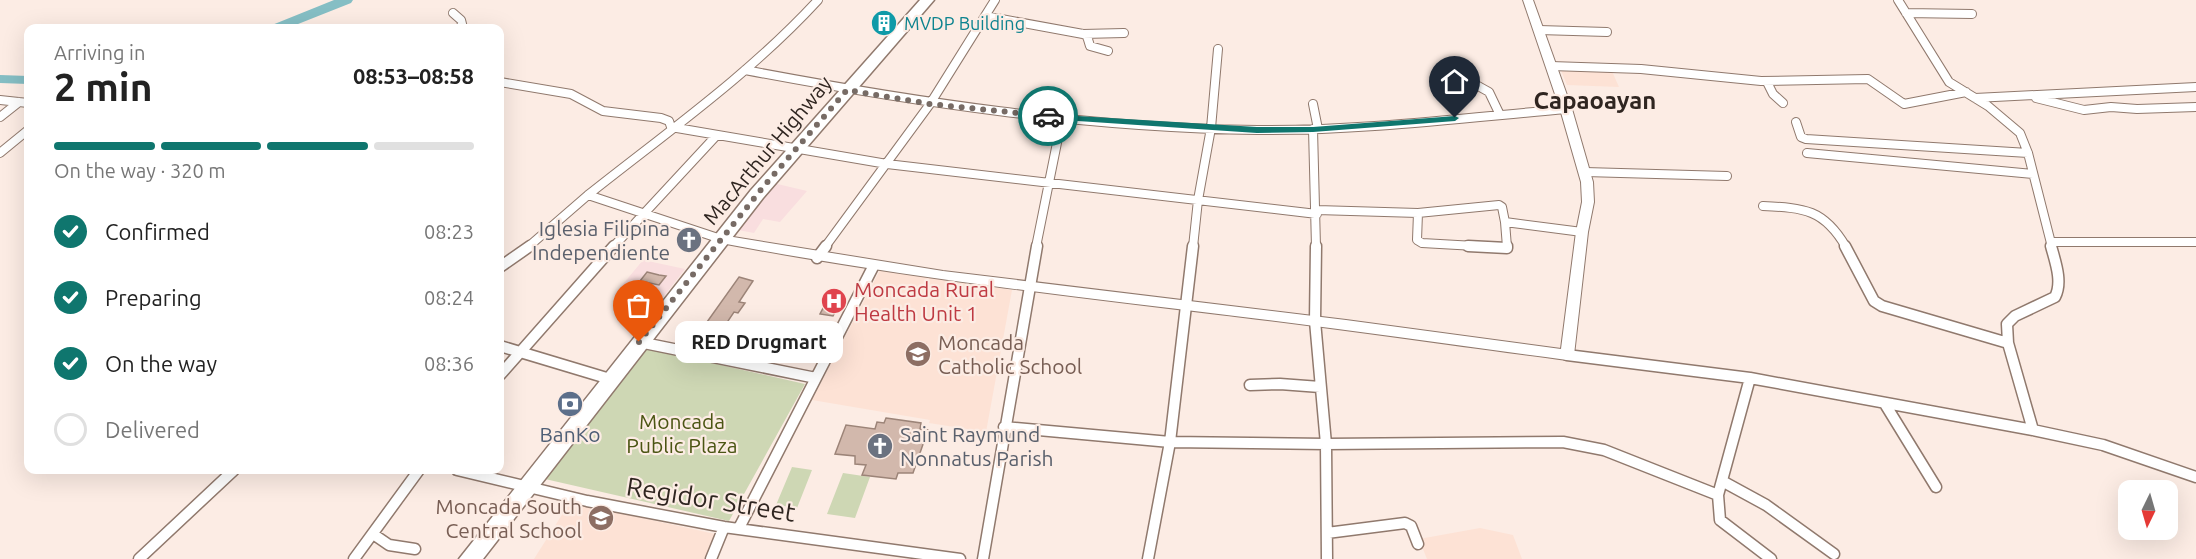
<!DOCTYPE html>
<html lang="en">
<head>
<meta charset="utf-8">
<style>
  body { margin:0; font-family:Ubuntu,sans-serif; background:#f2f2f2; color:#222; height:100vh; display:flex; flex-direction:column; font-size:22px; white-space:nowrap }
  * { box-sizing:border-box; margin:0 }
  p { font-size:20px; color:#767676 }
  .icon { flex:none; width:33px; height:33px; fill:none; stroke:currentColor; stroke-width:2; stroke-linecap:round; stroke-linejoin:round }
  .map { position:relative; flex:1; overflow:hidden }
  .side { position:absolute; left:24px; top:24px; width:480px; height:450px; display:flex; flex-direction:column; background:#fff; border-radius:12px; box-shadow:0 6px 24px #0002 }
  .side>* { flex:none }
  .needle { width:39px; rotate:185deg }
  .buttons { position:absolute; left:2118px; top:480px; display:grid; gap:12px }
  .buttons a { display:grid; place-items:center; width:60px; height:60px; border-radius:12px; background:#fff; box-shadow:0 6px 24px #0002; font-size:30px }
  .pin { position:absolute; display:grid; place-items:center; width:51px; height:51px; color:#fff; margin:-62px -26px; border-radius:50% 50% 50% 0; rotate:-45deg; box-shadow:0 0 6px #0007 }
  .pin .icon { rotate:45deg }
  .courier { position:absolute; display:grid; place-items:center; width:60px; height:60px; margin:-30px; border:4px solid #0f766e; border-radius:50%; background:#fff; color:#222; box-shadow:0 2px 8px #0007 }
  .bubble { position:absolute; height:42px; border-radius:12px; background:#fff; box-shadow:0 6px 24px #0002; font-size:20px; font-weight:700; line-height:42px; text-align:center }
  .head em { font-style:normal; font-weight:700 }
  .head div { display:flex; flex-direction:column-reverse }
  .head { display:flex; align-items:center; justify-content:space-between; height:102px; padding:0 30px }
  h1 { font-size:39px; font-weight:700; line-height:45px }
  .bar { display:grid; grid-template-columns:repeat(4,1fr); gap:9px 6px; align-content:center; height:72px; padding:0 30px }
  .bar i { height:8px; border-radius:4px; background:#e0e0e0 }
  .bar .selected { background:#0f766e }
  .bar p { grid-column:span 4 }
  ol { padding:0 30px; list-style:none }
  li { display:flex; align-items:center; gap:18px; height:66px }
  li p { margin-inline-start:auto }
  li .icon { padding:6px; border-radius:50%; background:#0f766e; color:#fff; stroke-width:4 }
  li:last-child { color:#767676 }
  li i { width:33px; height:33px; border:3px solid #e0e0e0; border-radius:50% }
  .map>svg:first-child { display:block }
  .commercial { fill:#f9dedf }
  .built { fill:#fde2d5 }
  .green { fill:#ced7b4 }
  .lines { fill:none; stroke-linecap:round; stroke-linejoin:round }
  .river { fill:#85bec4; fill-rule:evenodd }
  .building { fill:#d2b8ac; stroke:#9c8478; stroke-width:1.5 }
  .street-far1-casing { stroke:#90796d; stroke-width:10 }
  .street-casing { stroke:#90796d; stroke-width:13 }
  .secondary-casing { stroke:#90796d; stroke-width:2 }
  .highway-casing { stroke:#90796d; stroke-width:3 }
  .street-far1 { stroke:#fff; stroke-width:8 }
  .street { stroke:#fff; stroke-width:10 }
  .secondary { fill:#fff; fill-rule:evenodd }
  .highway { fill:#fff; fill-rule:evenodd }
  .route { fill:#0f766e }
  .done { stroke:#776b65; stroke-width:6; stroke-dasharray:0 10.8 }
  .labels { text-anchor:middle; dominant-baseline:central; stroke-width:4.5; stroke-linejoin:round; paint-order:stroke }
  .far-culture-label { font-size:18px; fill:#0d838f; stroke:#fcece4; text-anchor:start }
  .street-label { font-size:21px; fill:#2f2520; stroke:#fcece4 }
  .worship-label { font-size:21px; fill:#5b616d; stroke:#fcece4; text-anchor:end }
  .health-label { font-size:21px; fill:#be3a42; stroke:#fcece4; text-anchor:start }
  .education-label { font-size:21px; fill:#785e54; stroke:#fcece4; text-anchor:start }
  .park-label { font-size:21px; fill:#4b5513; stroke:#fcece4 }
  .service-label { font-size:21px; fill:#4e5e75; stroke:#fcece4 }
  .quarter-label { font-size:24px; font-weight:bold; fill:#2f2520; stroke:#fcece4 }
  .near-street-label { font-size:26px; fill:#2f2520; stroke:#fcece4 }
</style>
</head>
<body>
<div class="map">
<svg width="2196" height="559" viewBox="0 0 2196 559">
  <rect width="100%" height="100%" fill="#fcece4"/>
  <path class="commercial" d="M773,183L807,191L780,222L763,219L754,233L738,230Z
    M643,260L685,269L658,304L614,295Z"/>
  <path class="built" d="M1560,68L1611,69L1619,87L1567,85Z
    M880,270L1012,290L986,432L929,423L930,420L812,400Z
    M570,502L715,534L705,559H534Z
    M1480,528L1513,535L1522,559H1427L1419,539Z"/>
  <path class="green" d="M645,348L805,384L729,521L545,479Z
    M792,467L812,470L797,508L776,505Z
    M843,473L870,477L855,518L827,514Z"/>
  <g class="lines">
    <path class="river" d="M334,0H353L351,3L288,28H270L272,25Z
      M0,75L28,76V84L0,83Z"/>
  </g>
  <path class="building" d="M647,272L659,275L666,276L659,285L640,281Z
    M739,277L753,281L739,302L745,303L738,313L734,312L720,333L702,329Z
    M831,293L844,296L833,316L820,314Z
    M721,331L732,333L722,350L711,347Z
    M886,418L921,423L920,429L928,430L913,473H898L896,479L862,475L866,465L855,464V456L835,454L846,425L875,429L877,422L884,423Z"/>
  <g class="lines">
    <g class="street-far1-casing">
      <path id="street-far1" d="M1898,0L1949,82L1988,106L2020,133L2028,153L2052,247
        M453,13L461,20L463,28
        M1906,13L1972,14
        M985,16L1083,34L1124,33
        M1539,30L1607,32
        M1083,34L1087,36L1090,46L1108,51
        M1551,66L1641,69L1761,81L1868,79L1904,104L1966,92
        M745,70C914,102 1085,128 1258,130C1361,131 1464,118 1566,109
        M500,82L571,94L603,111L661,118L669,121L671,127L887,164L1317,214
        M1471,82L1489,92L1500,115
        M1767,82L1773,94L1783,103
        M1975,98L2196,87
        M2036,98L2084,110L2111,107L2137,109L2196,107
        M0,100L28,103
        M1313,104L1318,129
        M0,117L19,102
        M1796,122L1801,137L1806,139L2028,153
        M1313,129L1316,247
        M0,153L28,130
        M1807,153L2033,174
        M1585,172L1727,176
        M1763,206C1804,208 1824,209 1846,247
        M1317,210L1418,213
        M1505,222L1582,232
        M1505,222L1507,247
        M721,239L588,195C666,133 750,74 818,0
        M2051,242H2196
        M528,247L588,195
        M613,247L716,136
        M825,247L930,104L995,0
        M1036,247L1062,118
        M1193,247L1198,200L1211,128L1218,49
        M1493,247L1422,243L1417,240L1418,213L1499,205L1502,207L1505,222"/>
    </g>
    <g class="street-casing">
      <path id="street" d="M1316,246L1315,321L1326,444L1327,559
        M1468,246L1507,248V246
        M1845,246L1874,301L1882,306L2008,343
        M817,258L826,246
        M500,267L530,246
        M639,342L816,378
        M500,346L610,379
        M1567,355L1750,378L2033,430L2103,445L2196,477
        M500,375L614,246
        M1250,385L1280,384L1320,387
        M1885,404L1936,487
        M1004,427L1170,442L1326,444L1563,442L1604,450L1718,495L1750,378
        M2033,430L2008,343L2007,324L2015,316L2055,297C2063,282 2055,261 2051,246
        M457,470L587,501L724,527L960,559
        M1722,481L1766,505L1834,554
        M1718,495L1720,520L1771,559
        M739,528L873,267
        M1327,533L1405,523L1411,526L1418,544
        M373,534L389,545L415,549
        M139,559L234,470
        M354,559L419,470
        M711,559L724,527
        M983,559L1037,246
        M1148,559L1170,442L1193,246"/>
    </g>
    <g class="secondary-casing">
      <path id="secondary" d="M1523,0H1533L1572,109L1593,182L1594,202L1588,232L1574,355L1572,359L1567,360C1459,346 1351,330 1243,317C1068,296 894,276 721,243L714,239L721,235L943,271L1346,320L1561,349L1576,232L1582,202L1581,182L1560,109Z"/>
    </g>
    <g class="highway-casing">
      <path id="highway" d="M920,0H934L763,198L483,559H459L751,190Z"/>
    </g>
    <use href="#street-far1" class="street-far1"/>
    <use href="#street" class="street"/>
    <use href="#secondary" class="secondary"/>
    <use href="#highway" class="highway"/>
  </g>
  <path class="route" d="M1045,114L1257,127H1313L1455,116L1459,118L1455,121L1313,132L1257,133L1048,119L1045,118Z"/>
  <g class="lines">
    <path class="done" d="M639,342L764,186L847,90L930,104L1048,116"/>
  </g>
  <defs>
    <g id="building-disc" transform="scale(1.35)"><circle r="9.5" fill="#0f9aa8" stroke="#fcece4"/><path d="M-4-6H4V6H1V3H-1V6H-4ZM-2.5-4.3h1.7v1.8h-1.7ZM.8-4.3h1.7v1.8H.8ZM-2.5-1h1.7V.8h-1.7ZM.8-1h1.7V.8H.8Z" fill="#fff"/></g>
    <g id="church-disc" transform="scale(1.35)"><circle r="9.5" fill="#6b7280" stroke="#fcece4"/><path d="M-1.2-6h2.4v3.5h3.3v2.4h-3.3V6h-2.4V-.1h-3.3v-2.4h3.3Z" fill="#fff"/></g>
    <g id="hospital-disc" transform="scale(1.35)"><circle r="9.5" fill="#e0444e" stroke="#fcece4"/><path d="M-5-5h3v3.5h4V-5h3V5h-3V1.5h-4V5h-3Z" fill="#fff"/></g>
    <g id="school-disc" transform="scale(1.35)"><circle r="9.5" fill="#8d6e63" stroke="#fcece4"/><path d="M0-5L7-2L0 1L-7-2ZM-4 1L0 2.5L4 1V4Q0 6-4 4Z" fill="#fff"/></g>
    <g id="bank-disc" transform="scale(1.35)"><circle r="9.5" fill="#5c6f8a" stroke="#fcece4"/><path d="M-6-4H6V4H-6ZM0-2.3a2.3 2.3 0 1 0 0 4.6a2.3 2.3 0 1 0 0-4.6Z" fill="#fff"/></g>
  </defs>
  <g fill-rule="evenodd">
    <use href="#building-disc" x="884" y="23"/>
    <use href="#church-disc" x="689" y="240"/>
    <use href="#hospital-disc" x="834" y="301"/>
    <use href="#school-disc" x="918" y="354"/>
    <use href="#bank-disc" x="570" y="404"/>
    <use href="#church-disc" x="880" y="446"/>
    <use href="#school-disc" x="601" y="518"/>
  </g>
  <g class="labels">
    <g class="far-culture-label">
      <text x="904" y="23">MVDP Building</text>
    </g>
    <g class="street-label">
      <text transform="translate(767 150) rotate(-50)">MacArthur Highway</text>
    </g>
    <g class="worship-label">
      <text x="670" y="228">Iglesia Filipina<tspan x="670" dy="24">Independiente</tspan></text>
      <text x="900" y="434" text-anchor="start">Saint Raymund<tspan x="900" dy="24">Nonnatus Parish</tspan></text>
    </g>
    <g class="health-label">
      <text x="854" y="289">Moncada Rural<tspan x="854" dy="24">Health Unit 1</tspan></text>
    </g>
    <g class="education-label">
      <text x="938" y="342">Moncada<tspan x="938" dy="24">Catholic School</tspan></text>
      <text x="582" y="506" text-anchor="end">Moncada South<tspan x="582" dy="24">Central School</tspan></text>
    </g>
    <g class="park-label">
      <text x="682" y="421">Moncada<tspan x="682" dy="24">Public Plaza</tspan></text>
    </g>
    <g class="service-label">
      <text x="570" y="434">BanKo</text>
    </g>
    <g class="quarter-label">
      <text x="1595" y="100">Capaoayan</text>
    </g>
    <g class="near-street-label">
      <text transform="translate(711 499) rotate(9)">Regidor Street</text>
    </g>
  </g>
</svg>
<div class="buttons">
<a><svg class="needle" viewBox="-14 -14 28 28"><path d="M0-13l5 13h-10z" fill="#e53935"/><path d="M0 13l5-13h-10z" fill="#767676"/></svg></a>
</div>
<div class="pin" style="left:639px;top:342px;background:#ea580c"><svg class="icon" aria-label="bag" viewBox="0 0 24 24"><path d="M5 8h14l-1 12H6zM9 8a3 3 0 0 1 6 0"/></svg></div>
<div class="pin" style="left:1455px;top:118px;background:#1f2937"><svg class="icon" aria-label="home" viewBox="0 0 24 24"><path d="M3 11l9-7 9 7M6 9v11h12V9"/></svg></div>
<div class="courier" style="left:1048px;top:116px"><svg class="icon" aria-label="car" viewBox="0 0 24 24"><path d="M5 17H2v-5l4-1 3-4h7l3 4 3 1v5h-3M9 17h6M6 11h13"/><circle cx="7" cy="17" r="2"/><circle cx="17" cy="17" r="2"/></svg></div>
<div class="bubble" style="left:675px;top:321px;width:168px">RED Drugmart</div>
<section class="side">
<div class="head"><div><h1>2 min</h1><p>Arriving in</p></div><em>08:53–08:58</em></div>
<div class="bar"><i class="selected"></i><i class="selected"></i><i class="selected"></i><i></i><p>On the way · 320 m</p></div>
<ol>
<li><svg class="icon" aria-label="check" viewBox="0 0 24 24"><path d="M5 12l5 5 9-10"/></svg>Confirmed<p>08:23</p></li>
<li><svg class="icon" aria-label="check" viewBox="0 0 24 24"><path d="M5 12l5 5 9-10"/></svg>Preparing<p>08:24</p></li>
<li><svg class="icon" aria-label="check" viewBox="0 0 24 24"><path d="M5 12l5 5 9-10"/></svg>On the way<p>08:36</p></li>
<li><i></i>Delivered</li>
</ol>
</section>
</div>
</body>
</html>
